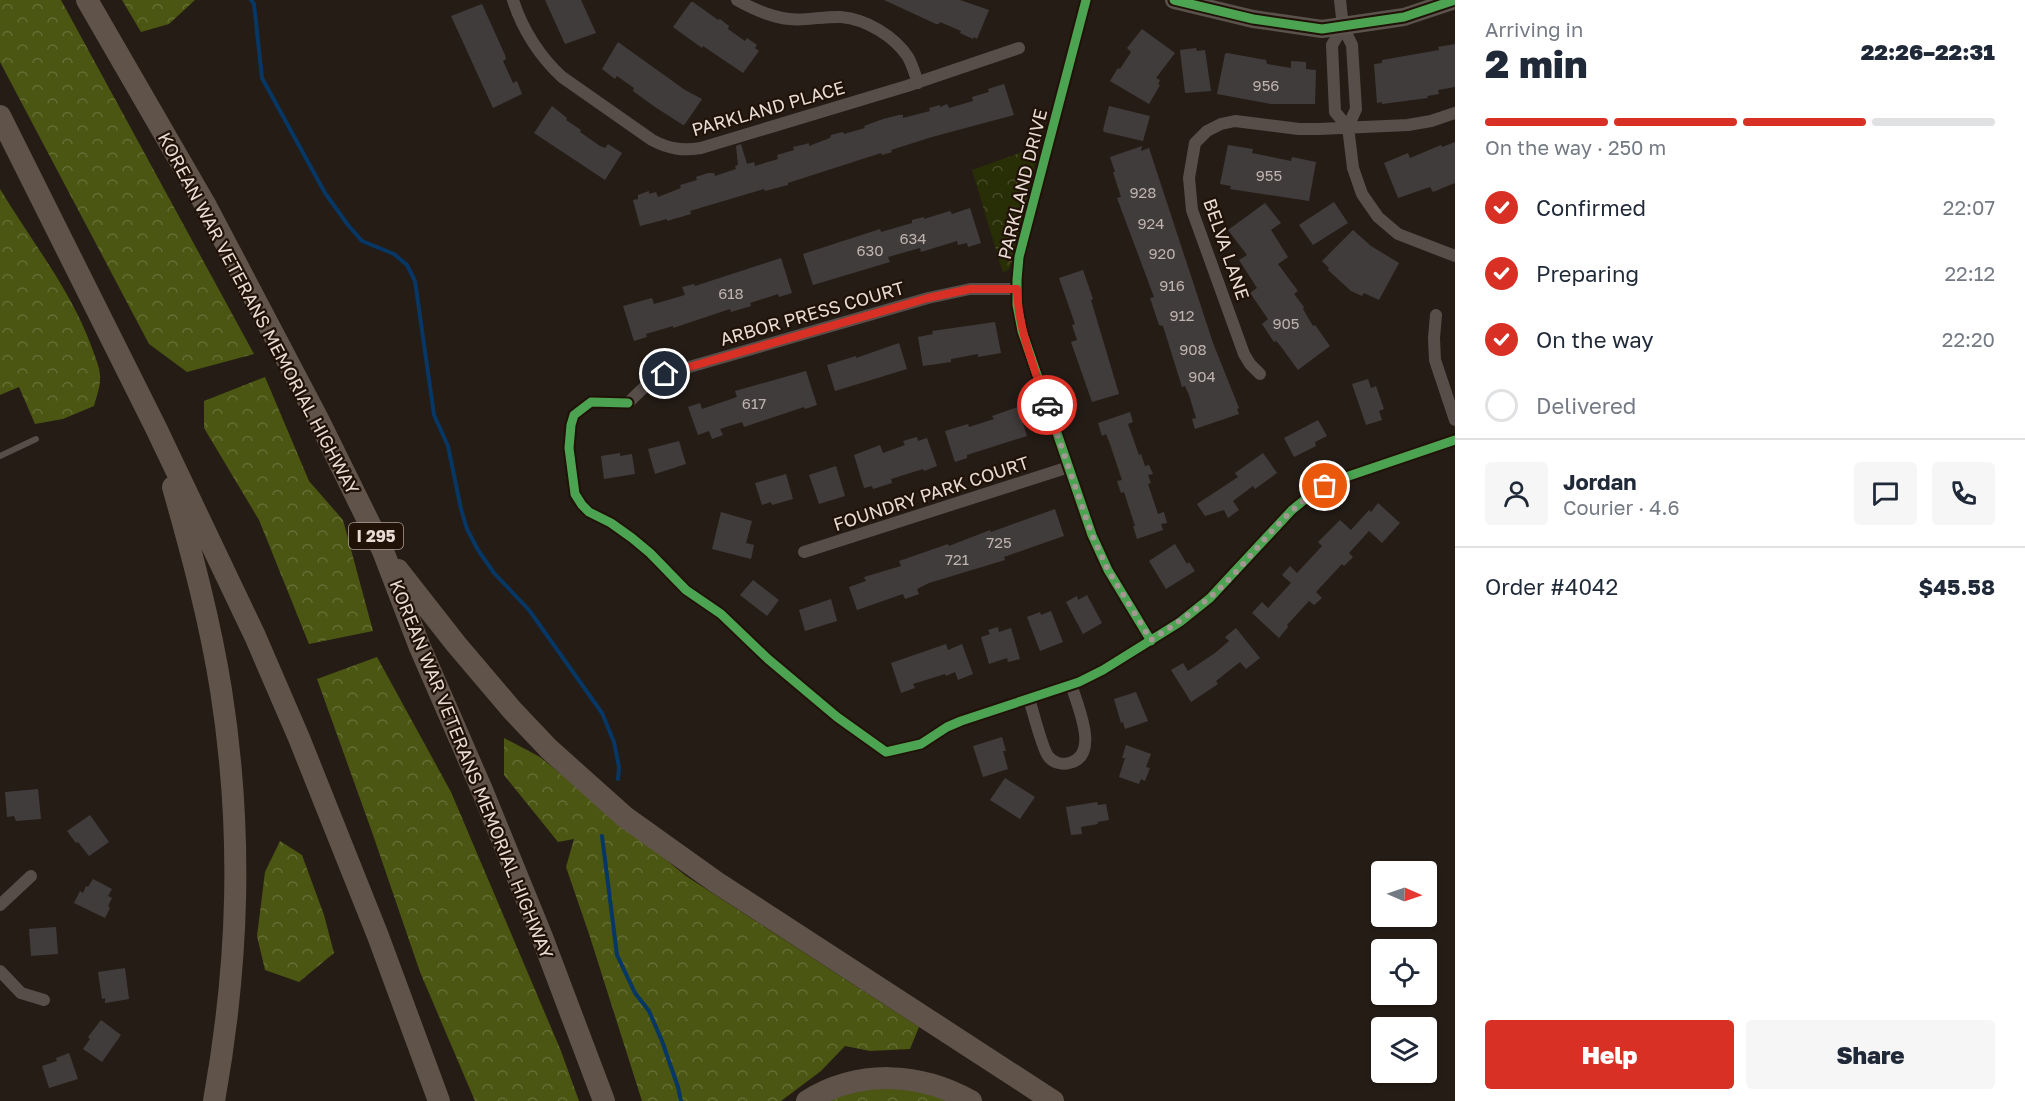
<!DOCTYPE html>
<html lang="en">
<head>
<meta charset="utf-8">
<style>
  body { margin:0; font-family:"Golos Text",sans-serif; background:#f6f6f7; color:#1f2937; height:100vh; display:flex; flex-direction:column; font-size:22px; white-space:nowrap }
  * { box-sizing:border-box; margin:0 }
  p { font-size:20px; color:#747a83 }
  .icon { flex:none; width:33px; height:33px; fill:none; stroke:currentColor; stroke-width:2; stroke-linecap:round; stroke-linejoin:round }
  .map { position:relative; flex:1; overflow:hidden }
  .sheet { display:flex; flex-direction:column; background:#fff; width:570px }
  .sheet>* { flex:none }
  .needle { width:39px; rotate:92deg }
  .buttons { position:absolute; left:1371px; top:861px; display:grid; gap:12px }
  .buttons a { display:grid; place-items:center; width:66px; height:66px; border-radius:6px; background:#fff; box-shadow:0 2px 4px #0004; font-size:30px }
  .pin { position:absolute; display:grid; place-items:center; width:51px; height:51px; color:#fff; margin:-26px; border:3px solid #fff; border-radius:50%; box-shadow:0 2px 6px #0007 }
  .courier { position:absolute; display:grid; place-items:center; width:60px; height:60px; margin:-30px; border:4px solid #d93025; border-radius:50%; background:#fff; color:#222; box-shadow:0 2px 8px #0007 }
  .headline em { font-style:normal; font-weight:800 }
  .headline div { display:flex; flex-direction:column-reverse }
  .headline { display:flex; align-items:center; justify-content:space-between; height:102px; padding:0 30px }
  h1 { font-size:39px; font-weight:800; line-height:45px }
  .bar { display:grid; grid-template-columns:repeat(4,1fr); gap:9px 6px; align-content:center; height:72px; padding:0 30px }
  .bar i { height:8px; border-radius:4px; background:#e0e1e3 }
  .bar .current { background:#d93025 }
  .bar p { grid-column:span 4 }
  .line { display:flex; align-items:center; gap:15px; padding:0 30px; border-top:2px solid #e0e1e3 }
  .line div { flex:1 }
  .round { display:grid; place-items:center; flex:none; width:63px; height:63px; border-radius:6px; background:#f6f6f7 }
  ol { padding:0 30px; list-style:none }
  li { display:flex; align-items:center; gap:18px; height:66px }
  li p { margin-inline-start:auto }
  li .icon { padding:6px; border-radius:50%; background:#d93025; color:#fff; stroke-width:4 }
  li:last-child { color:#747a83 }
  li i { width:33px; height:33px; border:3px solid #e0e1e3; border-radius:50% }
  .cta { display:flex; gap:12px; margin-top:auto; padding:12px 30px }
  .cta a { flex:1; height:69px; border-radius:6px; background:#d93025; color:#fff; font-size:24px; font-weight:800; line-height:69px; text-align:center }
  .cta a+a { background:#f6f6f7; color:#1f2937 }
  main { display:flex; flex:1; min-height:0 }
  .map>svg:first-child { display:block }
  .forest { fill:url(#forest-crowns) }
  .park { fill:url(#park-crowns) }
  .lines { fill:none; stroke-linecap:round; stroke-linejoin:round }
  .stream { stroke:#073764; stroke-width:4 }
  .building { fill:#413c3c }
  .lane { stroke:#574e4a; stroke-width:6 }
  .street { stroke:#574e4a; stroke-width:12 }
  .secondary { stroke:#5b524c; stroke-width:18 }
  .highway { stroke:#605349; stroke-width:22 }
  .cycleway-casing { stroke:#211207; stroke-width:13 }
  .cycleway { stroke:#4ca352; stroke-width:9 }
  .done { stroke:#a39892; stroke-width:6; stroke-dasharray:0 10.8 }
  .route { stroke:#d93025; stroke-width:8 }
  .labels { text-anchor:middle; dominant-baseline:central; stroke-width:4.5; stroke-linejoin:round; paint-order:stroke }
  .number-label { font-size:15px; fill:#beb3ae }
  .shield { fill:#211207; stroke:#ac9f96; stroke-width:1.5 }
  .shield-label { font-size:16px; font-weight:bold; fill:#e7dbd4 }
  .street-label { font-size:18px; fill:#e7dbd4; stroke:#211207 }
</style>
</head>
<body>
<main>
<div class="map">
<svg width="1455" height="1101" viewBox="0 0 1455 1101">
  <defs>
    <pattern id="forest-crowns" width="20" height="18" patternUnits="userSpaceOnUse" patternTransform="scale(1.5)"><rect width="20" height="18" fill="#4a5612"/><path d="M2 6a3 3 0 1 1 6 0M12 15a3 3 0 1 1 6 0" fill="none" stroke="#646e34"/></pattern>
    <pattern id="park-crowns" width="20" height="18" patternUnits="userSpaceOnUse" patternTransform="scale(1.5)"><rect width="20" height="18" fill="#282e05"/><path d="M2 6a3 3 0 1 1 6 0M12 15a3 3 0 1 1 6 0" fill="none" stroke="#474c29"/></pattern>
  </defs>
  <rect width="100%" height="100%" fill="#251c16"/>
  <path class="forest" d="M0,0H61L254,354L187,372L149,344L0,62Z
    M122,0H195L169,24L141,32Z
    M0,189C32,242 71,290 92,348C95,357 101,370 100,379C100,388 96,398 94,406L63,419L35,424L19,387L0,395Z
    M265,377L309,481L343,520L373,631L309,644L259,520L204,428V401Z
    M377,657L451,792L561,1051L579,1101H475L420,972L372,832L317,679Z
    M504,738L540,757L686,876L919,1027L910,1049L870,1051L845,1046L821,1071L781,1101H642L589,934L566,867L574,839L558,842L504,775Z
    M280,841L302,855L324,915L334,953L299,982L265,970L257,936L265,872Z
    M909,1084L949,1101H824L842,1093Z"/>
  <path class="park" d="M1039,146L1012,263L1009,269L1003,273L972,170Z"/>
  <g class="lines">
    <path class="stream" d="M251,0L254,4L262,78L325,193L348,225L362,241L394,254L407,265L415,281L434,415L448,446L461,509L467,529L478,550L494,573L529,610L602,713L614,742L619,767L618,779
      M602,836L617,955L635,993L649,1011L662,1041L678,1087L681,1101"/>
  </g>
  <path class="building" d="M545,0H581L596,33L565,44Z
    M884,0H960L989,10L977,39L974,37L973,39L960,33L961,31L940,22L939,24H936Z
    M691,2H693L718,20L720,19L729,26L728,29L745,41L747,38L757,45L755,48L759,51L743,73L703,46L702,48L673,27Z
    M482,4L505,55L506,59L503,61L513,83L517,81L522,94L493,108L451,16Z
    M1142,29L1175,53L1156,78L1160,80L1158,84L1160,85L1149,104L1110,81L1118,68L1120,69L1131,52L1127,48Z
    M618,42L685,90L702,99L685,124L683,125L655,107L633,91L634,88L617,76L615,79L602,69Z
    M1455,44V87L1438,90L1439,94L1427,96L1428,98L1382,104V102L1377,103L1374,64L1382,63V60L1439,50L1438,47Z
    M1196,48L1197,51L1205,50L1211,91L1185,93L1180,50Z
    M1227,53L1266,60L1267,64L1291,68V61L1306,62V69L1316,70L1315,104H1271L1217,94L1225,54Z
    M1004,84L1014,115L932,137L891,150L892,152L882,155L881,153L788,183V185L765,191L764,189L690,211L691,214L667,221V219L640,226L633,200L638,199V195L649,191V194L656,192L658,197L681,188L680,185L697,180L696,177L708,173H714L715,176L736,169L735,166L738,165L736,146L741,144L747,164L754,162L755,166L778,159L777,155L794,150L793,147L806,144L809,143V146L830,138L831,135L843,132L844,134L865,128L864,126L883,119L899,115H903V118L930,111L929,108L940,105V107L947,104L949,108L973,101L972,97L989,92L988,89Z
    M552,106L567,118L566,120L581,130L580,132L600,146L605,148L608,144L622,153L605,180L534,133Z
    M1109,106L1150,116L1143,141L1104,132L1103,130Z
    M1455,142V183L1433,192L1430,187L1398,198L1384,163L1408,153L1410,158L1441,145L1442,147Z
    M1228,145L1253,149L1252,153L1291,161L1292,157L1316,162L1309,201L1230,189L1231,186L1220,184Z
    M1142,146L1141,151L1149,148L1213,343L1239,408L1237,409L1239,414L1195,429L1192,419L1196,418L1189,395L1185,386L1182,387L1163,326L1159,325L1150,298L1154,297L1117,198L1121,197L1113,172H1115L1110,157Z
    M1334,202L1348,223L1313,245L1299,225Z
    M1265,203L1281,223L1271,230L1288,257L1278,264L1298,291L1294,294L1304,307L1303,309L1313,326L1315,325L1330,346L1298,370L1279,344L1276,341L1274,342L1262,324L1268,319L1250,293L1257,288L1239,260L1247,255L1228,230Z
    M970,208L981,243L968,247L967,243L958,245L957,241L921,252L920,248L888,257L890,262L813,285L803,254L880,229L881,232L912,223V220L924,217V219L950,211L952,214Z
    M1353,230L1371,246L1399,263L1379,300L1364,293L1362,296L1351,291L1328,270L1329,268L1322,261Z
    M781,258L792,293L779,297L778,294L750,303L751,306L731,312L730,309L673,328V326L646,334L647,337L634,341L623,306L652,298L654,304L685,295L682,287L694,284L695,286Z
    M1083,270L1093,299L1091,300L1119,394L1092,402L1071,342L1077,340L1072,325L1075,324L1059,278Z
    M995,322L1001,353L978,357V354L951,359V362L923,366L918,337L933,334L932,331Z
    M899,343L907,369L835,391L827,365L856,356V358Z
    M806,371L817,405L805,409L804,407L744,427L742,422L720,429L723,435L712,439L709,431L698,435L688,407L700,403L702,409L737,397L735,391Z
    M1368,379L1371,388L1376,386L1384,409L1379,411L1382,420L1366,425L1352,384Z
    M1018,407L1027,436L967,455V458L955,462L945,431L968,424L969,427L994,419L992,416Z
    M1130,412L1133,422L1128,424L1139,455L1141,454L1145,466L1149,465L1153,474L1148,475L1151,483L1148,484L1158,514L1164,512L1167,523L1161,524L1163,530L1137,539L1133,526H1135L1124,492L1121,493L1117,481L1122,480L1110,444L1106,434L1102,436L1098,423Z
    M1318,420L1327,436L1315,442L1316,446L1294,457L1284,438Z
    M917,437L918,441L927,438L937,466L924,471L923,469L891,479L892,483L873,489L872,486L864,488L854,455L880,445L883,453L905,445L903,441Z
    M679,441L686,464L655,474L648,449Z
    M620,453V456L632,454L635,474L604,479L601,456Z
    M1263,453L1277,473L1255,489L1253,486L1233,501L1239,510L1228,518L1224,510L1205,516L1197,504L1238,477L1235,473Z
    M836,466L845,496L819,504L809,475Z
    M786,474L793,499L772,505L771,502L762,505L755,483Z
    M1378,503L1400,523L1382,543L1369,531L1349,553L1353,557L1344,566L1342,564L1316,592L1322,598L1314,605L1309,601L1287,625L1288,627L1279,638L1252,613L1262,602L1268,608L1291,583L1282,575L1290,566L1297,573L1322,546L1318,542L1340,520L1351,530L1369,510L1371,512Z
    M1055,509L1064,536L1004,557L1005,560L929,583L917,589L919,594L905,599L903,594L857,610L849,587L866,581L864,577L901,566L899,561L948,544L949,546L990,530L991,532Z
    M721,512L752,521L746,543L754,545L751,559L712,549Z
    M1175,544L1187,564L1189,562L1195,571L1166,589L1149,561Z
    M753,580L779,600L767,616L740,595Z
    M1087,595L1102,623L1083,634L1066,602L1077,596L1078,600Z
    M831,599L837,621L805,631L799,610Z
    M1051,611L1063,642L1040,651L1027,617L1040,612L1041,615Z
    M998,627L999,632L1011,628L1020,659L1008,662L1007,658L989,664L981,637L990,634L988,630Z
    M1236,628L1260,658L1246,669L1240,662L1216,681L1218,684L1191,702L1171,670L1183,663L1188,671L1215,653L1229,641L1225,637Z
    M946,644L948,650L962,644L973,674L958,680L955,672L946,676L945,674L913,684L915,688L901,693L891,663Z
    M1136,692L1148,721L1125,729L1123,722L1121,723L1114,699Z
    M1002,737L1006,751H1003L1008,769L983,777L973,746Z
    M1126,745L1151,754L1146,767L1150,768L1145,781L1141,779L1139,784L1119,777L1125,758H1122Z
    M1005,778L1035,797L1020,819L990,800Z
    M38,789L41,819L16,821L14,816L7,817L5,792Z
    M1097,802L1098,805L1106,804L1109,820L1097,822L1098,824L1081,827L1082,834L1071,835L1066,807Z
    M90,815L109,842L89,856L78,842L76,843L67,831Z
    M93,879L112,889L108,896L112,898L108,906L110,908L105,918L74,903L80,891L83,893L86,886L88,887Z
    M56,927L58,954L31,956L29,929Z
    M125,968L129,999L105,1003V998L102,999L98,972Z
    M101,1020L121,1035L102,1062L83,1049L90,1039L88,1037Z
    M69,1053L78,1079L49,1088L42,1066L57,1061L56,1058Z"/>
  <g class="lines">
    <path class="lane" d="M0,456L36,439"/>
    <path class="street" d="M513,0C522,29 540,57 562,77L652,140C669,149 682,151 701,148L907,86L1019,48
      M737,0C753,9 771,17 789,19C807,21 824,16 841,17C866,19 894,36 908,57C912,64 915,74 918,83
      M1086,0L1019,257L1017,280V305L1022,331L1092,535L1108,570L1151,641
      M1340,0L1343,27L1352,45L1356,109L1348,127
      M1343,27L1332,45L1335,112L1348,127L1353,168L1362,194L1378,217L1398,234L1455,256
      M1436,315L1434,338L1435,360L1455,420
      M1260,374L1250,364L1244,354L1192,210L1189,178L1195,143L1207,131L1221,124L1235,121L1299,129H1319L1408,125L1431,121L1455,113
      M628,403C640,391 649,381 665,374L928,298L970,289H1017
      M804,552L1069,467
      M1029,699C1033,711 1042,748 1048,756C1053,763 1062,765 1069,763C1101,756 1077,705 1071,684
      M921,744L947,727L961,721L1079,682L1103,670L1180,622L1210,598L1292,510L1314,492L1337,480L1455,440
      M0,905L31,876
      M0,971L21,993L44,1000"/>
    <path class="secondary" d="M1174,0L1253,19L1322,29L1404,17L1455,0"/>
    <path class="highway" d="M87,0L206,206L318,419L383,551L419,645L482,790L542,937L604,1101
      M0,116L156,428L255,636L299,738L378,936L439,1101
      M173,487C192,554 210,621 221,690C243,830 239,962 214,1101
      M398,570L456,644L512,710L549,749L625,817L716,882L1053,1101
      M807,1101C859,1069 919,1072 971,1101"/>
    <g class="cycleway-casing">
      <path id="cycleway" d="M1086,0L1019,257L1017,280V305L1022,331L1092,535L1108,570L1151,641
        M1174,0L1253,19L1322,29L1404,17L1455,0
        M628,403L591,402L574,415L571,425L569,448L575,494L582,505L589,512L611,523L632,538L650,553L686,590L721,614L768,659L837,717L886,752L921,744L947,727L961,721L1079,682L1103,670L1180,622L1210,598L1292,510L1314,492L1337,480L1455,440"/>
    </g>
    <use href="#cycleway" class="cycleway"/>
  </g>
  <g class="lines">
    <path class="done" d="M1047,405L1092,535L1108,570L1151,640C1181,621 1209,601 1233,575C1263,543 1287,508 1325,486"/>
    <path class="route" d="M665,374L928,298L970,289H1017C1018,329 1034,367 1047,405"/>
  </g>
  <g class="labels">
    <g class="number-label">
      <text x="1266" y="85">956</text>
      <text x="1269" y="175">955</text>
      <text x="1143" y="192">928</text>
      <text x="1151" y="223">924</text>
      <text x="913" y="238">634</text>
      <text x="870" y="250">630</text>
      <text x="1162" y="253">920</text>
      <text x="1172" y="285">916</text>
      <text x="731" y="293">618</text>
      <text x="1182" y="315">912</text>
      <text x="1286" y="323">905</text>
      <text x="1193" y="349">908</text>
      <text x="1202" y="376">904</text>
      <text x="754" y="403">617</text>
      <text x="999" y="542">725</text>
      <text x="957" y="559">721</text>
    </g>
    <rect class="shield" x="349" y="523" width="54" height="26" rx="4.5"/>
    <g class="shield-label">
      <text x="376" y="536">I 295</text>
    </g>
    <g class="street-label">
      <text transform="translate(768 108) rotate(-16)">PARKLAND PLACE</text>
      <text transform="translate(1022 184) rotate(-76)">PARKLAND DRIVE</text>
      <text transform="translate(1227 249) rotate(71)">BELVA LANE</text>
      <text transform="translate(259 313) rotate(62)">KOREAN WAR VETERANS MEMORIAL HIGHWAY</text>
      <text transform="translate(812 313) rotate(-16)">ARBOR PRESS COURT</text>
      <text transform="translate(931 493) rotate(-18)">FOUNDRY PARK COURT</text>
      <text transform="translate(472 769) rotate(68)">KOREAN WAR VETERANS MEMORIAL HIGHWAY</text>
    </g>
  </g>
</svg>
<div class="buttons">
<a><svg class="needle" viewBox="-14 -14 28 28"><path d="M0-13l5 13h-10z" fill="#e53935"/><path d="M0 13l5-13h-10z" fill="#747a83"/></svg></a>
<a><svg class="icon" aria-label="locate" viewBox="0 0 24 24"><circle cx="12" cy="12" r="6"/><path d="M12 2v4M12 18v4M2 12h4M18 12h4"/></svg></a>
<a><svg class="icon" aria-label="layers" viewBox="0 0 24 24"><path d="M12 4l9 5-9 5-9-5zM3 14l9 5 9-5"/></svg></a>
</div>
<div class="pin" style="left:1325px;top:486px;background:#ea580c"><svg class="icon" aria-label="bag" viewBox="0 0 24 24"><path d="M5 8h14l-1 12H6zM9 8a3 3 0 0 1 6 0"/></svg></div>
<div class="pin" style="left:665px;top:374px;background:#1f2937"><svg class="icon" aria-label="home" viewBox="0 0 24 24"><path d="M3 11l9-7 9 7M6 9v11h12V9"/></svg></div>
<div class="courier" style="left:1047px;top:405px"><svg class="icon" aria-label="car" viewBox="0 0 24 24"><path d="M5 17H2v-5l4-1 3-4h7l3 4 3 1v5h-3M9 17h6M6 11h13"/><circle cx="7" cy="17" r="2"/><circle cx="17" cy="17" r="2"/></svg></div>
</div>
<section class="sheet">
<div class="headline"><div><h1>2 min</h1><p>Arriving in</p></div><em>22:26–22:31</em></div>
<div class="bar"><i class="current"></i><i class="current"></i><i class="current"></i><i></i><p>On the way · 250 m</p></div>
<ol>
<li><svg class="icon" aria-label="check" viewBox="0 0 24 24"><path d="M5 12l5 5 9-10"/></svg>Confirmed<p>22:07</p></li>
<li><svg class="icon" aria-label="check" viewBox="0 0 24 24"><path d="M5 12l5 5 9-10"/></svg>Preparing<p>22:12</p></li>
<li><svg class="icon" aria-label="check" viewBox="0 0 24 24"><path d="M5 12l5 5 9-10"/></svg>On the way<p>22:20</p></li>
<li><i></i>Delivered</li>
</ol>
<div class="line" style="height:108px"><a class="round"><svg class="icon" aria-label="person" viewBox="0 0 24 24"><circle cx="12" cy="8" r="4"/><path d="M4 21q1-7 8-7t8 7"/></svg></a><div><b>Jordan</b><p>Courier · 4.6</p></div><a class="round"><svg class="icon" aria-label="chat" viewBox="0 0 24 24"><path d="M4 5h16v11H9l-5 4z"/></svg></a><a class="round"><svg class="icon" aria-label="phone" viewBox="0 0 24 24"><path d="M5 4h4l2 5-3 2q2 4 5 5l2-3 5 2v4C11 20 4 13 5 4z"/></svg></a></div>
<div class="line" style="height:78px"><div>Order #4042</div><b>$45.58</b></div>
<div class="cta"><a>Help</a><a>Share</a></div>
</section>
</main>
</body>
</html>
